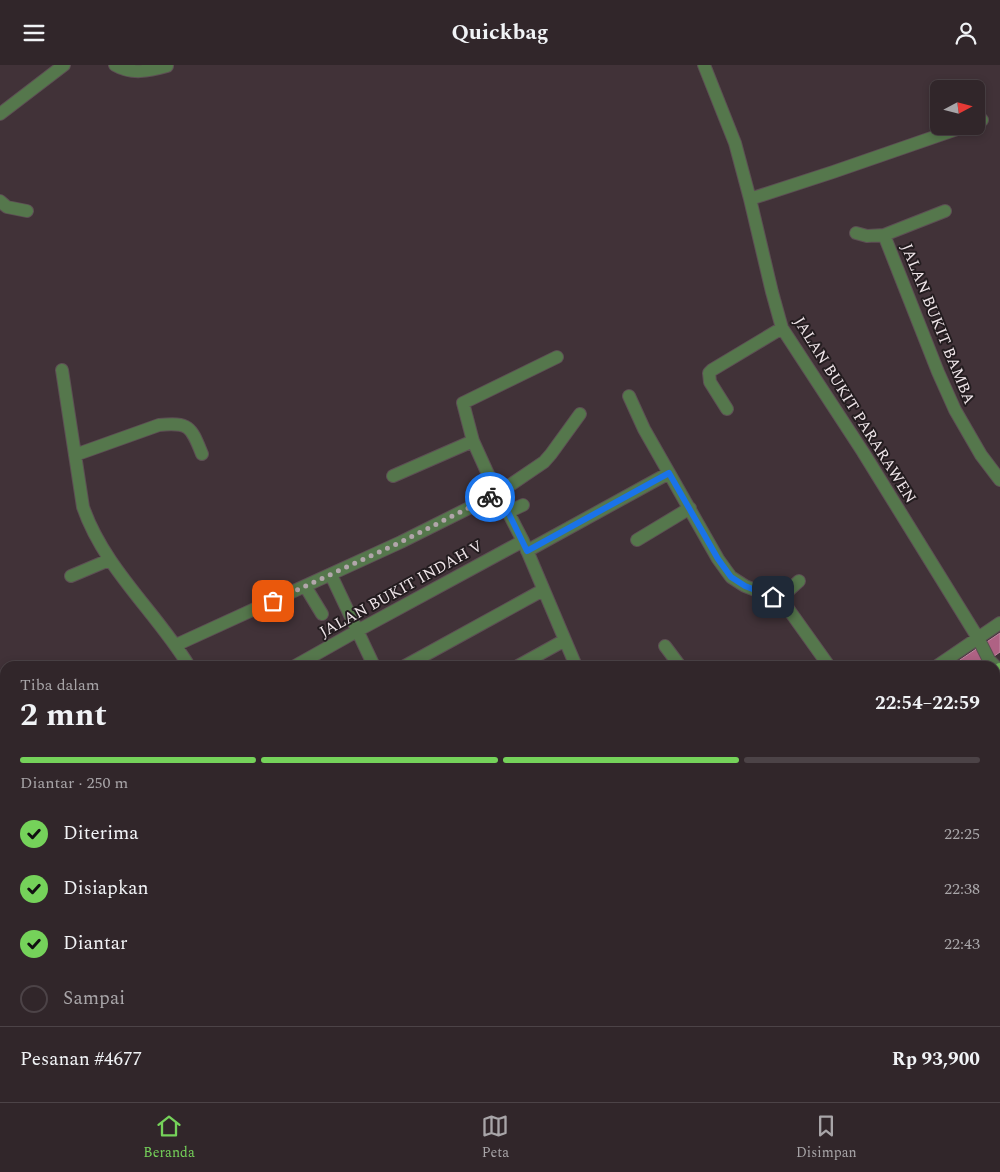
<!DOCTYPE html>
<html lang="id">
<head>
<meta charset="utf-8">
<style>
  body { margin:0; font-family:Spectral,serif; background:#392e32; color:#f1f3f6; height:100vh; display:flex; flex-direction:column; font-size:19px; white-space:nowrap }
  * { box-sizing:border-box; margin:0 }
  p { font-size:16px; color:#a8a5a8 }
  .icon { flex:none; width:28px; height:28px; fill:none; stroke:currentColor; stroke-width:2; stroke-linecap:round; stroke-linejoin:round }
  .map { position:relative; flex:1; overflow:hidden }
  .drawer { position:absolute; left:0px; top:596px; width:1000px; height:441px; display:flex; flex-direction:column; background:#31262a; border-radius:15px 15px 0 0; box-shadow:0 2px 8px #0003,0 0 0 1px #4c4347 }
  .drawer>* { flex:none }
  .needle { width:32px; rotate:83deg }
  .fabs { position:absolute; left:930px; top:15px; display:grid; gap:10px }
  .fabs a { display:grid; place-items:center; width:55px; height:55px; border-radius:8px; background:#31262a; box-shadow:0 2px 8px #0003,0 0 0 1px #4c4347; font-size:25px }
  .pin { position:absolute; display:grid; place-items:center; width:42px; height:42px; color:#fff; margin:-21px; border-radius:10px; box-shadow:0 2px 8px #0006 }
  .courier { position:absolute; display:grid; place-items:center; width:50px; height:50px; margin:-25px; border:4px solid #1a73e8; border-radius:50%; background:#fff; color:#222; box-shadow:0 1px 6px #0007 }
  .summary em { font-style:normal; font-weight:700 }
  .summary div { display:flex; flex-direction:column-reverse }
  .summary { display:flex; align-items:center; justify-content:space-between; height:85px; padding:0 20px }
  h1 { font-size:32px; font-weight:700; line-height:38px }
  .bar { display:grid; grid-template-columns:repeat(4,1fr); gap:8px 5px; align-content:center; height:60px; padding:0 20px }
  .bar i { height:6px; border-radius:4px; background:#4c4347 }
  .bar .active { background:#75d25a }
  .bar p { grid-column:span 4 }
  .line { display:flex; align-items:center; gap:12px; padding:0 20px; border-top:1px solid #4c4347 }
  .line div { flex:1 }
  ol { padding:0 20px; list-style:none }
  li { display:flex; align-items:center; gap:15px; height:55px }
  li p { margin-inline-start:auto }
  li .icon { padding:5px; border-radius:50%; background:#75d25a; color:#111; stroke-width:4 }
  li:last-child { color:#a8a5a8 }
  li i { width:28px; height:28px; border:2px solid #4c4347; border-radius:50% }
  header { display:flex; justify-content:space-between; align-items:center; height:65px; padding:0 20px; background:#31262a; font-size:22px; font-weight:700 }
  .dock { display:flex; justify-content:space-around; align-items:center; height:70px; border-top:1px solid #4c4347; background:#31262a; font-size:14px; color:#a8a5a8 }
  .dock a { display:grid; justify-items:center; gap:2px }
  .dock .active { color:#75d25a }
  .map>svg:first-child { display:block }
  .water { fill:#af6284; stroke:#c289a2 }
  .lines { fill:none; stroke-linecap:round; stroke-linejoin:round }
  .stream { stroke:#c289a2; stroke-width:3 }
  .minor-casing { stroke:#5d4f54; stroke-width:14 }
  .major-casing { stroke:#5d4f54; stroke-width:14 }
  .minor { stroke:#55774c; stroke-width:12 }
  .major { stroke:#6eb45a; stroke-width:12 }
  .done { stroke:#b2a6ab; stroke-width:5; stroke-dasharray:0 9 }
  .route { stroke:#1a73e8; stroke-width:6 }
  .labels { text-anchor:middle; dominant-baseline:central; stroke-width:4; stroke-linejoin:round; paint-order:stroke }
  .street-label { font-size:16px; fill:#efe5e9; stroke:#231c1f }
</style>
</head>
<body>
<header><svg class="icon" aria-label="menu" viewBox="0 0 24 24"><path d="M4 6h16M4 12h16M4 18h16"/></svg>Quickbag<svg class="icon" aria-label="person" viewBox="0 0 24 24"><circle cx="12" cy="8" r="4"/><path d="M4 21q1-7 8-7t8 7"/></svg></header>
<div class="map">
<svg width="1000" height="1037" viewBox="0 0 1000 1037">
  <rect width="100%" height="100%" fill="#413238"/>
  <path class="water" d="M1000,568V587L980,601H951Z"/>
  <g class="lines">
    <path class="stream" d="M995,624L1000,620
      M793,1032L800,1037
      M863,1032L871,1037
      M383,1037L390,1032"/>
    <g class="minor-casing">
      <path id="minor" d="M115,0C132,10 149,6 167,1
        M704,0L735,78L750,134
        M0,49L64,0
        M976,58L982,55
        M966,61L833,107L750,134L772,227L782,263L863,387L978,573L989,595L999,605
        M0,136L7,142L27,146
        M945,146L884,170L938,307L955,345L981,390L1000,415
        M856,168L867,171L884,170
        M557,292L463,338L473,376L497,429L508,447L523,476L576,601
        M62,305L83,442C104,503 156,547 189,601
        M629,331L644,364L718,494L731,512L745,521L773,532L784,538L829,601
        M727,344L710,317L709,308L712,305L782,263
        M75,390L159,360C190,357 191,362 202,389
        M393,411L473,376
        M508,447L523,440
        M637,475L690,443
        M527,486L669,408
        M331,510L374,601
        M71,511L109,495
        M305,521L322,549
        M778,535L799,516
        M176,580L401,477L497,429L544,397L551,389L580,349
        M665,581L680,601
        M295,601L357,566L523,476
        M405,601L543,525
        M518,601L565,575
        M937,601L1000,558
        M995,669L1000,674
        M995,691L1000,686
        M0,781L5,790
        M0,829L5,825
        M995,873L1000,867
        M0,946L5,942
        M161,1032L164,1037
        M759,1032L760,1037
        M42,1037L49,1032
        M313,1037L314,1032
        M669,1037L674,1032"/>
    </g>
    <g class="major-casing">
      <path id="major" d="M995,608L1000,604
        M815,1032L823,1037
        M839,1032L847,1037
        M372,1037L379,1032"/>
    </g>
    <use href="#minor" class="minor"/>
    <use href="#major" class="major"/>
  </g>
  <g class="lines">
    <path class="done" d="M273,536L401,477L490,432"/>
    <path class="route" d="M490,432L497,429L508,447L527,486L669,408L718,494L731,512L745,521L773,532"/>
  </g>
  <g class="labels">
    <g class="street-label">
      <text transform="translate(938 259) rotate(68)">JALAN BUKIT BAMBA</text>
      <text transform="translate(855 345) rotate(58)">JALAN BUKIT PARARAWEN</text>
      <text transform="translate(401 524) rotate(-29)">JALAN BUKIT INDAH V</text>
    </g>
  </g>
</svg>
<div class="fabs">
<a><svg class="needle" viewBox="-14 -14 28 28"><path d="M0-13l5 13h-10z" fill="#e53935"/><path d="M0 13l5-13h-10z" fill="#a8a5a8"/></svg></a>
</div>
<div class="pin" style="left:273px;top:536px;background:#ea580c"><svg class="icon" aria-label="bag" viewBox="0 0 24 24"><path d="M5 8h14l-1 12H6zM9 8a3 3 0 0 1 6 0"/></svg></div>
<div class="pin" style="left:773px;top:532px;background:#1f2937"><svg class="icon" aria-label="home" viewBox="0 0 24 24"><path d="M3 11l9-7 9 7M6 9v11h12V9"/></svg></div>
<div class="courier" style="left:490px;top:432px"><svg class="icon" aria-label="bike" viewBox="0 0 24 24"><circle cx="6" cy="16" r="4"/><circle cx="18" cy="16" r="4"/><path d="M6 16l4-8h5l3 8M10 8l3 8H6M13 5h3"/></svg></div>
<section class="drawer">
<div class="summary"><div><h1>2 mnt</h1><p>Tiba dalam</p></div><em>22:54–22:59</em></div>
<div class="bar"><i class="active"></i><i class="active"></i><i class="active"></i><i></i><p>Diantar · 250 m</p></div>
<ol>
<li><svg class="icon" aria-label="check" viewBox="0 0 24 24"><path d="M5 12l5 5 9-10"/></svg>Diterima<p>22:25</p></li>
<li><svg class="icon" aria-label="check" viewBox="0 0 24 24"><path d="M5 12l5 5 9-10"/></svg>Disiapkan<p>22:38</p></li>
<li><svg class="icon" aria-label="check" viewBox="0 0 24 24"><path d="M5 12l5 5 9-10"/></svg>Diantar<p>22:43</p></li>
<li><i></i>Sampai</li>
</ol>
<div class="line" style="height:65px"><div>Pesanan #4677</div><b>Rp 93,900</b></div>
</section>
</div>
<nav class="dock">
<a class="active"><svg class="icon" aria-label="home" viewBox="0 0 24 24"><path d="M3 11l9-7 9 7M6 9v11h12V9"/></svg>Beranda</a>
<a><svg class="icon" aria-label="map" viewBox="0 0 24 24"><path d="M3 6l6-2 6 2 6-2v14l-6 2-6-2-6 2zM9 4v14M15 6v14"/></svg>Peta</a>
<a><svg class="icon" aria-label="saved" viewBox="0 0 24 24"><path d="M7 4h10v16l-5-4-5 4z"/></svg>Disimpan</a>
</nav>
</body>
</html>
